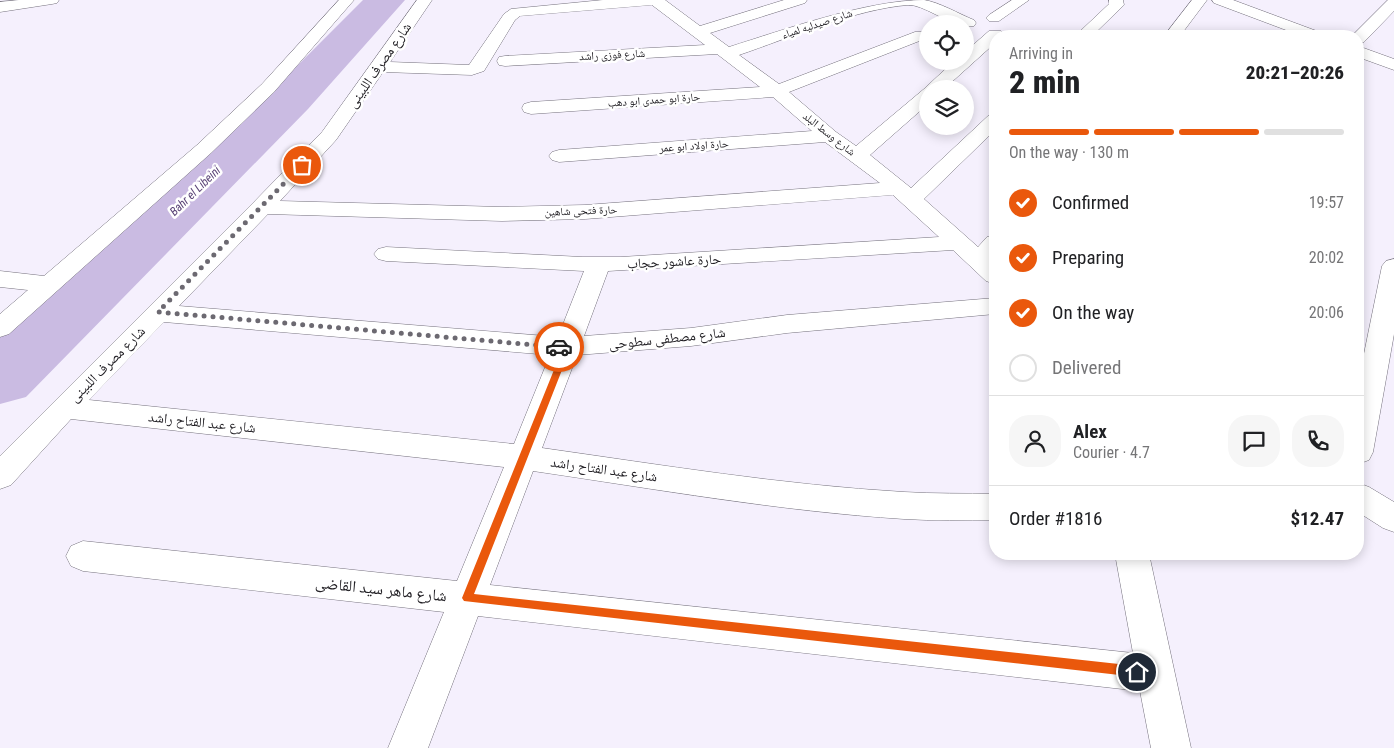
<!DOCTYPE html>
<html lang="en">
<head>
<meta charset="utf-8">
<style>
  body { margin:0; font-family:"Roboto Condensed","Noto Naskh Arabic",sans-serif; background:#f6f6f6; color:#202124; height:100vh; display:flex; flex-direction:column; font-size:19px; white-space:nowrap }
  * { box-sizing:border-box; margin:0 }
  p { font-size:16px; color:#757577 }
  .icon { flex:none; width:28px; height:28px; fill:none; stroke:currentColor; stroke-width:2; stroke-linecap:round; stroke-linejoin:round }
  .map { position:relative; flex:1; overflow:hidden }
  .panel { position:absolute; left:989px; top:30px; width:375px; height:530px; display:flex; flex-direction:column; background:#fff; border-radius:20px; box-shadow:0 2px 12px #0003 }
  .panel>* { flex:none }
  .fabs { position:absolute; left:919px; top:15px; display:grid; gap:10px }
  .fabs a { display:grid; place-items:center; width:55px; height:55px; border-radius:50%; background:#fff; box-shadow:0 2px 12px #0003; font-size:25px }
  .pin { position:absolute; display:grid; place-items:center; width:42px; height:42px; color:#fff; margin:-21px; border:2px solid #fff; border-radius:50%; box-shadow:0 1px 5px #0007 }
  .courier { position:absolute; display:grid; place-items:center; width:50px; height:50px; margin:-25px; border:4px solid #ea580c; border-radius:50%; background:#fff; color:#222; box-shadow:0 1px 6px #0007 }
  .headline em { font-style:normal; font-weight:800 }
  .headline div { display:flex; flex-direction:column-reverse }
  .headline { display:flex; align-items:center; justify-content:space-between; height:85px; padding:0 20px }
  h1 { font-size:32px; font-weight:800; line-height:38px }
  .bar { display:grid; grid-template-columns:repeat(4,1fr); gap:8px 5px; align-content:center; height:60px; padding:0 20px }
  .bar i { height:6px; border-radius:4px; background:#e0e0e0 }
  .bar .active { background:#ea580c }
  .bar p { grid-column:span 4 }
  .line { display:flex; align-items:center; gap:12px; padding:0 20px; border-top:1px solid #e0e0e0 }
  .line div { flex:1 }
  .round { display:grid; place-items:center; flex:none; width:52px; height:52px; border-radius:20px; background:#f6f6f6 }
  ol { padding:0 20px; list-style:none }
  li { display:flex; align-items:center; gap:15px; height:55px }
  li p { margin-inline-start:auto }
  li .icon { padding:5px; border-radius:50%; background:#ea580c; color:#fff; stroke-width:4 }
  li:last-child { color:#757577 }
  li i { width:28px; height:28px; border:2px solid #e0e0e0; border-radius:50% }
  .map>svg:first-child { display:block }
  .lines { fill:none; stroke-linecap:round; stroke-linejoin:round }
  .river { fill:#cabbe2; fill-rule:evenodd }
  .minor-casing { stroke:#74707c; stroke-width:1 }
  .minor { fill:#fff; fill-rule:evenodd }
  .route { fill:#ea580c }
  .done { stroke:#6c6971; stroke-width:5; stroke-dasharray:0 9 }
  .labels { text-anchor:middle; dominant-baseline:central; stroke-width:5; stroke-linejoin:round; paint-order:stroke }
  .far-street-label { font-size:11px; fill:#222025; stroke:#fff }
  .far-water-label { font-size:12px; font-style:italic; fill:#594376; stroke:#fff }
  .street-label { font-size:14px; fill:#222025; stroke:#fff }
  .near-street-label { font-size:16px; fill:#222025; stroke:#fff }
</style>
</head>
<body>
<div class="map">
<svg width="1394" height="748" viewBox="0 0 1394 748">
  <rect width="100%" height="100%" fill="#f5f0fd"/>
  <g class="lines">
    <path class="river" d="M363,0H405L308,109L26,397L0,404V336L274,89Z"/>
    <g class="minor-casing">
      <path id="minor" d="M19,0H59L57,3L52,4L0,12V2Z
        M339,0H354L274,92L211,153L9,334L0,337V314L28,290L0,287V271L44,276L197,145L262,84Z
        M417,0H432L390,62L469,65L504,14L511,9L603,0H665L700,26L784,0H807L805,3L710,33L729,47C783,30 868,0 924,0C939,2 959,14 974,20L976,23L974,26L965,27V24C946,24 923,4 908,5C856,9 789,38 739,55L779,84L915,32H927V38L789,92L836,132L856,146L924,89L954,61H965V52L989,31H1001L1003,34L1001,36H995V43L944,89H928V104L870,155L911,188L988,116L995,114V130L924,199L978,247L987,237L995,235V256L992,260L995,263V284L986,281L953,250L608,271L584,336L691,328L787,315L995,298V314L787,333L691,346L577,355L542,448C662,465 783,485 904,492C934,494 965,493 995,494V520C965,520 934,521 904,519C779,511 656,489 533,471L490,585L1133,653L1115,554H1149L1191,748H1151L1140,691L478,616L428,748H388L444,612L83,571L71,566L66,556L71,546L83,541L457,581L504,467L71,419L11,485L0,489V456L254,202L322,132ZM652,5L705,45L505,56L499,57L497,61L499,65L505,66L717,54L760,87L531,102L524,104L522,108L524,112L531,114L773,97L812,131L559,150L552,152L549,156L552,160L559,162L825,142L880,183L585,205L502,207L280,201L336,140L383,72L472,75L484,71L515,20L520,16ZM893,195L939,237L621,257H582L386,247L378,249L374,254L378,259L386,261L584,271L558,337L179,306L268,214L502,221L585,219ZM164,322L550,355L514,444L89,400Z
        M1012,0H1029L999,21H989L986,18L989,15Z
        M1109,0H1123L1124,5L1092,36H1075L1109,4Z
        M1192,0H1207L1180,36H1164Z
        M1212,0H1233L1322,33L1324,36H1302L1214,3Z
        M1388,0H1394V11L1364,42L1358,44V36H1352Z
        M1358,46L1394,59V70L1358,57Z
        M1394,259V334L1373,452L1369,460L1358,464V383L1382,266L1386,261Z
        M1358,483L1369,487L1394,502V532L1383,528L1358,512Z"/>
    </g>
    <use href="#minor" class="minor"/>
  </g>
  <path class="route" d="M559,344L567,345L571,347L474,594L1137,666L1141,668L1142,672L1141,675L1137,677L464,601L462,598L562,350L555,347Z"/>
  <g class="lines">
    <path class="done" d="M302,165L158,312L559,347"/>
  </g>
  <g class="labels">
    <g class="far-street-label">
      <text transform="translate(817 24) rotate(-18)">شارع صيدليه لمياء</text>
      <text transform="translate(612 55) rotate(-3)">شارع فوزى راشد</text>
      <text transform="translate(654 100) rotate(-4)">حارة ابو حمدى ابو دهب</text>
      <text transform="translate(829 134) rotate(38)">شارع وسط البلد</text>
      <text transform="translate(694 146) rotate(-4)">حارة اولاد ابو عمر</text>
      <text transform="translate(581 211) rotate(-2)">حارة فتحى شاهين</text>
    </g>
    <g class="far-water-label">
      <text transform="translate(195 191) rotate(-44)">Bahr el Libeini</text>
    </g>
    <g class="street-label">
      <text transform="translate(379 65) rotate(-55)">شارع مصرف اللبينى</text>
      <text transform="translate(674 261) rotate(-3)">حارة عاشور حجاب</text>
      <text transform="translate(667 338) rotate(-6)">شارع مصطفى سطوحى</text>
      <text transform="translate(107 364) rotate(-45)">شارع مصرف اللبينى</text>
      <text transform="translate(202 422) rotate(6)">شارع عبد الفتاح راشد</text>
      <text transform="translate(604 469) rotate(8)">شارع عبد الفتاح راشد</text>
    </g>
    <g class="near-street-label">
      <text transform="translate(381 589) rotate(6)">شارع ماهر سيد القاضى</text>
    </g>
  </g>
</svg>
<div class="fabs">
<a><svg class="icon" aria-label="locate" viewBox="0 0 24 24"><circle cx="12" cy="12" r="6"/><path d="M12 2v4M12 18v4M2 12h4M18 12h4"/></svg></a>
<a><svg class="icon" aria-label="layers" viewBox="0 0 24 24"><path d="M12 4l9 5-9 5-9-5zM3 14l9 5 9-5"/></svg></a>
</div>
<div class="pin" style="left:302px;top:165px;background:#ea580c"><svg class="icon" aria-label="bag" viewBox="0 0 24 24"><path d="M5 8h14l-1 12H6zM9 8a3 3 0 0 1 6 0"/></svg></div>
<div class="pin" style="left:1137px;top:672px;background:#1f2937"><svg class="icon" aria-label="home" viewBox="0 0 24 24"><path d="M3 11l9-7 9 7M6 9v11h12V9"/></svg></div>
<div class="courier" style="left:559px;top:347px"><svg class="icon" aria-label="car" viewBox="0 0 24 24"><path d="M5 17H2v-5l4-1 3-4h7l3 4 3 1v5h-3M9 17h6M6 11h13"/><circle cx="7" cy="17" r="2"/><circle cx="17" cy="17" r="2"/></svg></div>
<section class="panel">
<div class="headline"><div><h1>2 min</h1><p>Arriving in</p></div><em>20:21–20:26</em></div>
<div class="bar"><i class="active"></i><i class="active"></i><i class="active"></i><i></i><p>On the way · 130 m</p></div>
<ol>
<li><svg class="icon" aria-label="check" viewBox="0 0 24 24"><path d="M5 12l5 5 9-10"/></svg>Confirmed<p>19:57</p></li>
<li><svg class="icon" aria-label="check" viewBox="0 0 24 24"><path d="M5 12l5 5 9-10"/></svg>Preparing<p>20:02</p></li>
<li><svg class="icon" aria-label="check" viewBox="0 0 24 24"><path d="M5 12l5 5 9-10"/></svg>On the way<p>20:06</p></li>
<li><i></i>Delivered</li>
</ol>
<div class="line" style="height:90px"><a class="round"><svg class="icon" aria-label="person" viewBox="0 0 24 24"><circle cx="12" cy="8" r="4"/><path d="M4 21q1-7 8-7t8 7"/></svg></a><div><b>Alex</b><p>Courier · 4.7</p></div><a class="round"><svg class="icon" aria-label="chat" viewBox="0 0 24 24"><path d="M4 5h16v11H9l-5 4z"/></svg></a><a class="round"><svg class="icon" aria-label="phone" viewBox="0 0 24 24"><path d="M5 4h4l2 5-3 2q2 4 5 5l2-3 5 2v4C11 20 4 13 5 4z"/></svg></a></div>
<div class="line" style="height:65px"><div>Order #1816</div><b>$12.47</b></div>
</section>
</div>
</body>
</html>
